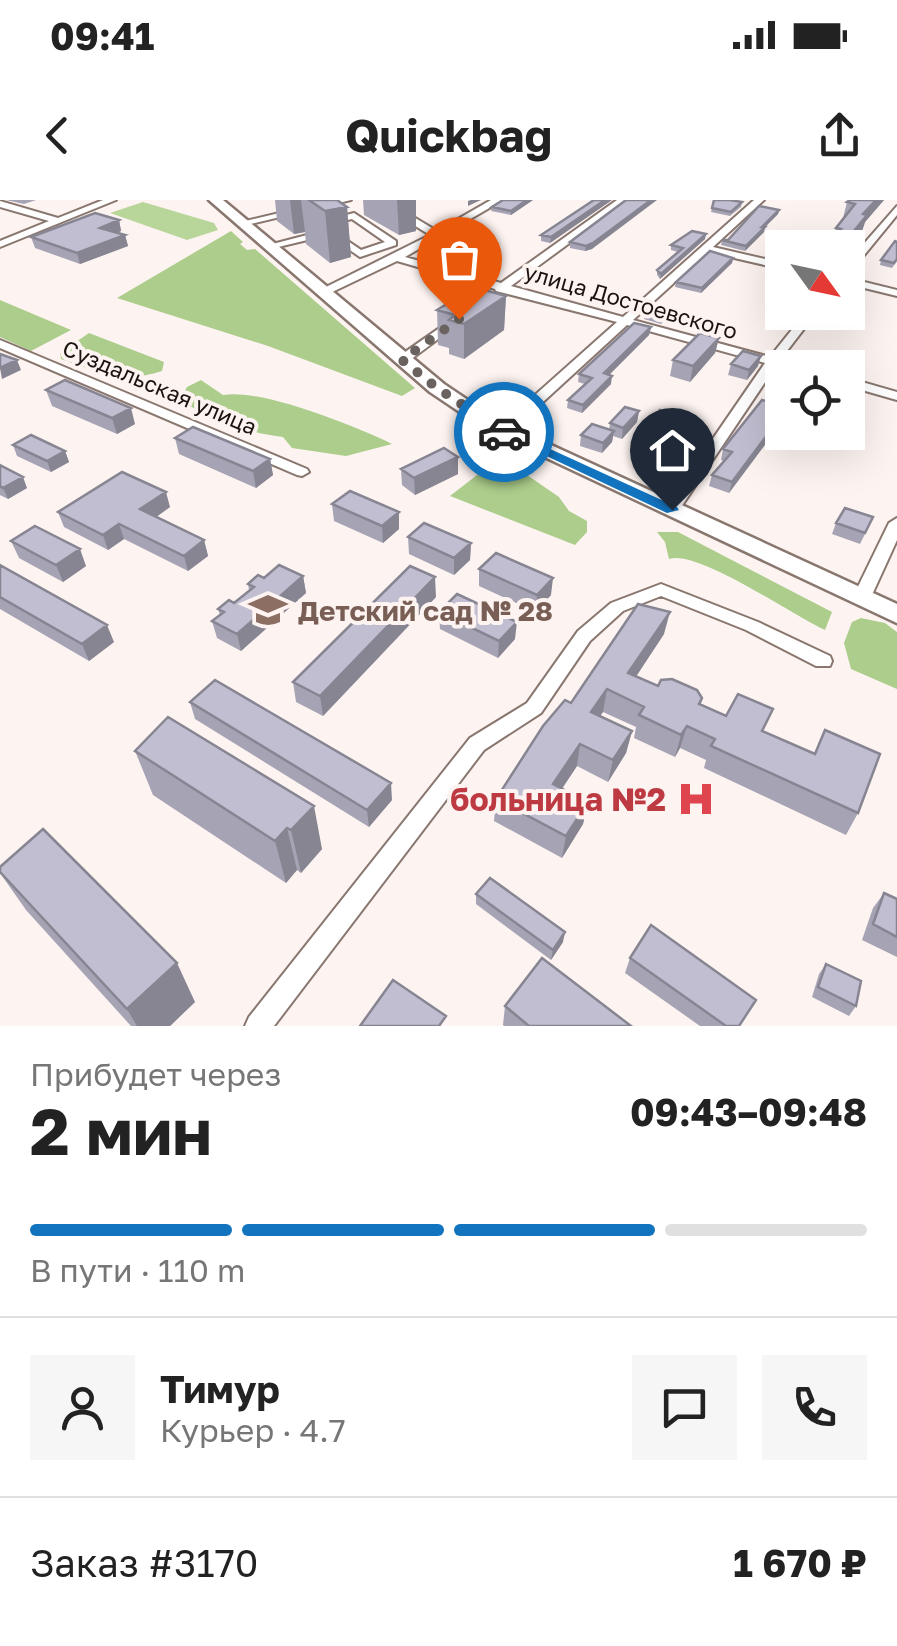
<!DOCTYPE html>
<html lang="ru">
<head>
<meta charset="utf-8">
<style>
  body { margin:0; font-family:"Golos Text",sans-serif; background:#f6f6f6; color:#222; height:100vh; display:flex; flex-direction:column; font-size:38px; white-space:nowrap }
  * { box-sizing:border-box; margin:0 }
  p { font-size:32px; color:#767676 }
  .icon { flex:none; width:55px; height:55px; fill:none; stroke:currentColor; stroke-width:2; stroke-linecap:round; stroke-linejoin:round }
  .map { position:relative; height:826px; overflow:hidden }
  .details { display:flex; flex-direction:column; background:#fff; flex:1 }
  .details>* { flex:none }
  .needle { width:65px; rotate:123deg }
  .tools { position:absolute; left:765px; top:30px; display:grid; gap:20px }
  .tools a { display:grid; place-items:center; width:100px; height:100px; border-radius:0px; background:#fff; box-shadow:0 10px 40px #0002; font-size:50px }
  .pin { position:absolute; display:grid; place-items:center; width:85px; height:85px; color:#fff; margin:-102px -42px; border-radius:50% 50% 50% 0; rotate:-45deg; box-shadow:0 0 10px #0007 }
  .pin .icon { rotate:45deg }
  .courier { position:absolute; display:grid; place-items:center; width:100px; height:100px; margin:-50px; border:8px solid #1273bf; border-radius:50%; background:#fff; color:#222; box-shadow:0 2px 12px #0007 }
  .head em { font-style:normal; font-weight:700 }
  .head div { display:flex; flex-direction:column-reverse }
  .head { display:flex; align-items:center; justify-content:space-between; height:170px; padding:0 30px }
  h1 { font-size:65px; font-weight:700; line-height:75px }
  .bar { display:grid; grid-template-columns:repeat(4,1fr); gap:15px 10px; align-content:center; height:120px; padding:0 30px }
  .bar i { height:12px; border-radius:8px; background:#e0e0e0 }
  .bar .selected { background:#1273bf }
  .bar p { grid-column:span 4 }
  .line { display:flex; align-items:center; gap:25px; padding:0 30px; border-top:2px solid #e0e0e0 }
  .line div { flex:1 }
  .round { display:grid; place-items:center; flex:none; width:105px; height:105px; border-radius:0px; background:#f6f6f6 }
  .status { display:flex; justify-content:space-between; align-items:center; height:70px; padding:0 50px; background:#fff; direction:ltr }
  .status svg { height:28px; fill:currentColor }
  header { display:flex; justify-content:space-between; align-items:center; height:130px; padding:0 30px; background:#fff; font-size:45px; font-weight:700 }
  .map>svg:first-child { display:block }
  .green { fill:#b8d69a }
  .forest { fill:#accd8b }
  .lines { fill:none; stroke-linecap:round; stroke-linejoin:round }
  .street-casing { stroke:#89776f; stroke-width:4 }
  .secondary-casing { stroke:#89776f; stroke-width:5 }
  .street { fill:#fff; fill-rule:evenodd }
  .secondary { fill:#fff; fill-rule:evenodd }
  .wall { fill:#a6a3b4 }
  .shaded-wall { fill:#878592 }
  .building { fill:#c1bed1; stroke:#878592; stroke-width:2.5 }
  .route { fill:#1273bf }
  .done { stroke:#69625f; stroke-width:10; stroke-dasharray:0 18 }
  .labels { text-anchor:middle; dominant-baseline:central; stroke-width:8; stroke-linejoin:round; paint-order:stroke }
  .far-street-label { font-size:22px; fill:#1a1310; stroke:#fdf4f1 }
  .education-label { font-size:28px; font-weight:bold; fill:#785e54; stroke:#fdf4f1; text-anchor:start }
  .near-health-label { font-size:32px; font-weight:bold; fill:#be3a42; stroke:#fdf4f1; text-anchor:end }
</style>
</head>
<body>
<div class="status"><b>09:41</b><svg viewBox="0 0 49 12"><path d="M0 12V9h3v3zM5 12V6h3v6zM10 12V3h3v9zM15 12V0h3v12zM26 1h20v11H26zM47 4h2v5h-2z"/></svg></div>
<header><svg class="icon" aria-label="back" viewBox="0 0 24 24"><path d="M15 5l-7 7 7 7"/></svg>Quickbag<svg class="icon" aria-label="share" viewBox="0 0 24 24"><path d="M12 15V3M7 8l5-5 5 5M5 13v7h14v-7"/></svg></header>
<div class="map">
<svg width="897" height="826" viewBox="0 0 897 826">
  <rect width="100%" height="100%" fill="#fdf4f1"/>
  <path class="green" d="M143,2L214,23L218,30L187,40L110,13Z"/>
  <path class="forest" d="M231,31L243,42L240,44L247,50L255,49L415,188L402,196L268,146L117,98Z
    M0,100L71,130L31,151L0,137Z
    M89,133L164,162L162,171C124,184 97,172 61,159L60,153Z
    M201,180L223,195C260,188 355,226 392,244L346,256L292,248L283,237C248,233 208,220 180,199L187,187Z
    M511,264L559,297L569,311L587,321V332L575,345L450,296L486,268Z
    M657,332H678L832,412L825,430C794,416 697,349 669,359L665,342Z
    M861,418L885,423L897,432V489L851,469L844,443L852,422Z"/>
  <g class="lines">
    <g class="street-casing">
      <path id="street" d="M103,0H116L0,47V41L49,21L0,7V1L58,18Z
        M334,0H351L242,26L237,23Z
        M373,0H385L437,31L491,0H503L405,57L501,83L617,0H628L511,86L623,117L754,0H764L713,47L782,63V69L708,52L633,120L770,157L806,112H817L780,160L802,168L776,166L677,313H667L664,310L765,163L627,125L508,234H498V228L617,122L496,91L495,89L397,61L328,94H320V90L430,35Z
        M897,6V15L852,70L848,71V62Z
        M354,13L396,41V45L360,57L328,35L270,49L265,46L330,29L361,50L385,42L352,19L325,25L320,22Z
        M848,78L897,90V96L848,84Z
        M451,120L461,122L406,163H398V157Z
        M0,140L307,269L309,272L302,276L297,275L0,148Z
        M848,178L897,192V200L848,186Z
        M897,318V340L871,397L862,403L856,401L853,397L889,323Z
        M661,384L758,422L830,456L832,461L830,466H816L746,430L661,396L623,411L590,441L541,513L484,550L274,826H245L249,817L470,538L527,503L578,431L611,403Z"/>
    </g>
    <g class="secondary-casing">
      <path id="secondary" d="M209,0H223L444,184L499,221L897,404V423L485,229L430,192Z"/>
    </g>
    <use href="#street" class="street"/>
    <use href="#secondary" class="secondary"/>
  </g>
  <path class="wall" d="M6,0H36L24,4Z
    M275,0H337L347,7L351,57L330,63L306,44L305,32L294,34L277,21Z
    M363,0H416V31L399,35L364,15Z
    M503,0H533L511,15L491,11L492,7Z
    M594,0H612L550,43L541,41V35Z
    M626,0L592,49L585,51L570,48V42Z
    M714,0L742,2L741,7L730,16L711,12Z
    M850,0H884L865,22L862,31L848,49L833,37L836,28L843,18L847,2Z
    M779,10L778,14L765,27L764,32L745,51L721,45L722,40H728Z
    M119,20L121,31L117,33L125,35L128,46L80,64L35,48L31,37Z
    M705,39L660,79L657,75V70L678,52L671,50V45Z
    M897,42V61L892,68L880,65L881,60Z
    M733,58L732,63L701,93L675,87L676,82Z
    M506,96L504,130L464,159L449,154V148L438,145L437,110Z
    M671,111L670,115L661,124L644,119L645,114Z
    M651,127L649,135L609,175L611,184L582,213L567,208L568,200L585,184L578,182L579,174Z
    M719,138L715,153L690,182L670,176L673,160Z
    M731,164L758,166L747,180L728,175Z
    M46,190L135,224L117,234L52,206Z
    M515,196V201L504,210L487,204V199Z
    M782,206V222L729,293L709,286L712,275L724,261L721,260L723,249Z
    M639,211L637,222L622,239L613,236L612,242L602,253L580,246L581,235L609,230L610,223Z
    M692,219L690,230L679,244L647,234L649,223Z
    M175,238L270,259L273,275L256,288L179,254Z
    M13,245L65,251L69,262L51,272L17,256Z
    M0,265L27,288L8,299L0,295Z
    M401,269L458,274L415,295L402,285Z
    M332,304L399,312V329L383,343L334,321Z
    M170,307L156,317L204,340L208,356L188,371L124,339L108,350L64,327L58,312Z
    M836,323L868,328L860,344L832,334Z
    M408,337L471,343L470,360L454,375L409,354Z
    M11,341L86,366L63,382L19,358Z
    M0,365L114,442L89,461L0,409Z
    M479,369L551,395L536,412L479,386Z
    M303,376L306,393L241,451L217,438L212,421L220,415L218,409L234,403L249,390L248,384L264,378Z
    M436,397L323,516L296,502L293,482Z
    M439,412L515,439L498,458L440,429Z
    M664,434L636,476L658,486L702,498L701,505L764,532L858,613L846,635L704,568L706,560L680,548L675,557L634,538L636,527L603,512L600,516L632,531L626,553L608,582L577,566L562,589L588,602L583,624L562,658L494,621L496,599L571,503Z
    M190,502L392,600L369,627L195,519Z
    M168,517L322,649L301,673L297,670L286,683L153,595L135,551Z
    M0,673L195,802L170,826H131L26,710Z
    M884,693L897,699V757L862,740L873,708Z
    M476,694L563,742L551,760L476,704Z
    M630,758L740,826H700L625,773Z
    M826,764L856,806L849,816L812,797L819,774Z
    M505,806L631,826H504L503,825Z"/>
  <path class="shaded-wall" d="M290,0H301L305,32L294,34Z
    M397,0H416V31L399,35Z
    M471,0H481L468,6V1Z
    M527,0H533L511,15V11Z
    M605,0H612L550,43L551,37Z
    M651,0H657L592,49L585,51L586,46Z
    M876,0H884L865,22L862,31L848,49V48H840L863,14Z
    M347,7L351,57L330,63L325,11Z
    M779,10L778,14L761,31L762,27Z
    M119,20L121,31L103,39L100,28Z
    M765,27L764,32L745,51L746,46Z
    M706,34L705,39L660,79L661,74Z
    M125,35L128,46L80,64L77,53Z
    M733,58L732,63L701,93L702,88Z
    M506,96L504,130L464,159V124Z
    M651,127L649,135L603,181L604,173Z
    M719,138L715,153L690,182L693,166Z
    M761,156L758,166L747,180L749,170Z
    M17,160L21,170L2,179L0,168Z
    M612,176L611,184L582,213L583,205Z
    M515,196V201L504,210V205Z
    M131,208L135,224L117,234L112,218Z
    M639,211L637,222L622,239L623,228Z
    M782,215V222L729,293L732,282Z
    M692,219L690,230L679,244L681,233Z
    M614,231L612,242L602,253L603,243Z
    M65,251L69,262L51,272L47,261Z
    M458,257V274L415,295L414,278Z
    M270,259L273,275L256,288L253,271Z
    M23,277L27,288L8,299L3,288Z
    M166,292L170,307L145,325L140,309Z
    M399,312V329L383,343L382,326Z
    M119,324L124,339L108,350L103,335Z
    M204,340L208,356L188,371L184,356Z
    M471,343L470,360L454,375V358Z
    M80,349L86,366L63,382L56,365Z
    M303,376L306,393L241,451L237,434Z
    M435,377L436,397L323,516L320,496Z
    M553,378L551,395L536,412L537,395Z
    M670,412L664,434L624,495L628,473Z
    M517,422L515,439L498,458L499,441Z
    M107,425L114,442L89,461L82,444Z
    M607,489L603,512L587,534L591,512Z
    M687,526L680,548L675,557L681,535Z
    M632,531L626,553L608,582L613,560Z
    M580,544L577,566L550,606L553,584Z
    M391,583L392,600L369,627L367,610Z
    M588,602L583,624L562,658L566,636Z
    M314,606L322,649L301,673L291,630Z
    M287,628L297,670L286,683L275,641Z
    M565,732L563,742L551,760L553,750Z
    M177,763L195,802L170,826H137L127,809Z"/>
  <path class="building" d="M309,0H337L347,7L325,11Z
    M503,0H527L511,11L492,7Z
    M594,0H605L551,37L541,35Z
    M626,0H651L593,43L586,46L570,42Z
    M714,0H730L742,2L731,12L712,8Z
    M850,0H876L863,14L867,15L840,48H823L841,29L836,28L855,4L847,2Z
    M759,6L779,10L762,27H765L746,46L722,40H728Z
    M95,13L119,20L100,28L125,35L77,53L31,37Z
    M692,31L706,34L661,74L657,70L683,48L671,45Z
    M895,41L897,42V59L894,63L881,60Z
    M710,51L733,58L702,88L676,82Z
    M474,87L506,96L464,124L449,120L455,115L437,110Z
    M654,106L671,111L662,119L645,114Z
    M634,123L651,127L604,173L612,176L583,205L568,200L592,178L579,174Z
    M700,133L719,138L693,166L673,160Z
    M743,151L761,156L749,170L731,164Z
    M0,154L17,160L0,168Z
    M65,180L131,208L112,218L46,190Z
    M498,190L515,196L504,205L487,199Z
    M762,200L782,206V215L732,282L712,275L732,252L723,249Z
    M625,207L639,211L623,228L610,223Z
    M660,210L692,219L681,233L649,223Z
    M592,224L614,231L603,243L581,235Z
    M193,227L270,259L253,271L175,238Z
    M31,235L65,251L47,261L13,245Z
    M444,248L458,257L414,278L401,269Z
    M0,265L23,277L3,288L0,286Z
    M122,272L166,292L140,309L204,340L184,356L119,324L103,335L58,312Z
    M350,291L399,312L382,326L332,304Z
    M845,308L873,317L865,333L836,323Z
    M424,323L471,343L454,358L408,337Z
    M35,326L80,349L56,365L11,341Z
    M496,353L553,378L537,395L479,369Z
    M0,365L107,425L82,444L0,397Z
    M279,365L303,376L237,434L212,421L224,412L218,409L229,400L234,403L254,387L248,384L258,375L264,378Z
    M410,366L435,377L320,496L293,482Z
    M457,394L517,422L499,441L439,412Z
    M638,404L670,412L628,473L658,486L661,480L672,479L697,490L702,498L699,504L726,516L738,494L773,509L762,531L815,554L825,530L880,554L858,613L711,546L715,539L687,526L681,535L639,515L644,507L607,489L591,512L632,531L613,560L580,544L553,584L588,602L566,636L496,599L543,526L565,500L571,503Z
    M215,480L391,583L367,610L190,502Z
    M168,517L314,606L291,630L287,628L275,641L135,551Z
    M43,629L177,763L127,809L0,672V667Z
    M490,678L565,732L553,750L476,694Z
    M884,693L897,699V737L873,724Z
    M651,725L756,800L739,826H726L630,758Z
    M542,758L631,826H529L505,806Z
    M826,764L861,781L856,806L818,787Z
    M393,780L446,816L439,826H360Z"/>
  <path class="route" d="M504,228L677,307L679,310L667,313L500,234V229Z"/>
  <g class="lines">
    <path class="done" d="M459,119L402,160L437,188L504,232"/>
  </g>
  <defs>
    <g id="school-bare" transform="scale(3)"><path d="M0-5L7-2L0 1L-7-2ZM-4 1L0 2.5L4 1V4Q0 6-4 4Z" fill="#8d6e63" stroke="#fdf4f1" stroke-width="2.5" paint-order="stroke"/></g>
    <g id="hospital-bare" transform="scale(3)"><path d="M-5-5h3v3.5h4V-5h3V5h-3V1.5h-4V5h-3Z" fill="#e0444e" stroke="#fdf4f1" stroke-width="2.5" paint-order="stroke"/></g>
  </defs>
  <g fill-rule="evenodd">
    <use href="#school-bare" x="268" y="410"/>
    <use href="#hospital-bare" x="696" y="599"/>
  </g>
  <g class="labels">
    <g class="far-street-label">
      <text transform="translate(631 101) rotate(16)">улица Достоевского</text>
      <text transform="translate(160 187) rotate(23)">Суздальская улица</text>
    </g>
    <g class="education-label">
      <text x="298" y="410">Детский сад № 28</text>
    </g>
    <g class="near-health-label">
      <text x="666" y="599">больница №2</text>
    </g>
  </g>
</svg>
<div class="tools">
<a><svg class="needle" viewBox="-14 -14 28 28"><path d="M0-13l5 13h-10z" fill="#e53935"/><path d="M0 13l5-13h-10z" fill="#767676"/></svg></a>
<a><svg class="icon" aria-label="locate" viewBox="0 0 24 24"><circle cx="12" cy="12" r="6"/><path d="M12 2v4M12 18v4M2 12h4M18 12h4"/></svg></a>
</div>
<div class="pin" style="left:459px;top:119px;background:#ea580c"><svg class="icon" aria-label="bag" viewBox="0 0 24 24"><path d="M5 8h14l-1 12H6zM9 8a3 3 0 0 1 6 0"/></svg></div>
<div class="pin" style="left:672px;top:310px;background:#1f2937"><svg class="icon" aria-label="home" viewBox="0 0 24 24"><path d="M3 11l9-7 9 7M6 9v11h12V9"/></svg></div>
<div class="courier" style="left:504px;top:232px"><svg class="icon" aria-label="car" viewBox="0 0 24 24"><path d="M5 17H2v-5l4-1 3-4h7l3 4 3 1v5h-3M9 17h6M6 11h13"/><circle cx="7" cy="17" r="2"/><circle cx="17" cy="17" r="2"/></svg></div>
</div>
<section class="details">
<div class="head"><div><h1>2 мин</h1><p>Прибудет через</p></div><em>09:43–09:48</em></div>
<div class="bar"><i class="selected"></i><i class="selected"></i><i class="selected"></i><i></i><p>В пути · 110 m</p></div>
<div class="line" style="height:180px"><a class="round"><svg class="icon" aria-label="person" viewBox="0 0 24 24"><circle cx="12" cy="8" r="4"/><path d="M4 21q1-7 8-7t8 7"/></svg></a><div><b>Тимур</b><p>Курьер · 4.7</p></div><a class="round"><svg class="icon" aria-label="chat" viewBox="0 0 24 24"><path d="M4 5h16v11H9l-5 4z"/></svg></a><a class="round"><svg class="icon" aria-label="phone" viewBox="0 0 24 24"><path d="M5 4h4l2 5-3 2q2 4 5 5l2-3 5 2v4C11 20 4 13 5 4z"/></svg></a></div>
<div class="line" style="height:130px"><div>Заказ #3170</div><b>1 670 ₽</b></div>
</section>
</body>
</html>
